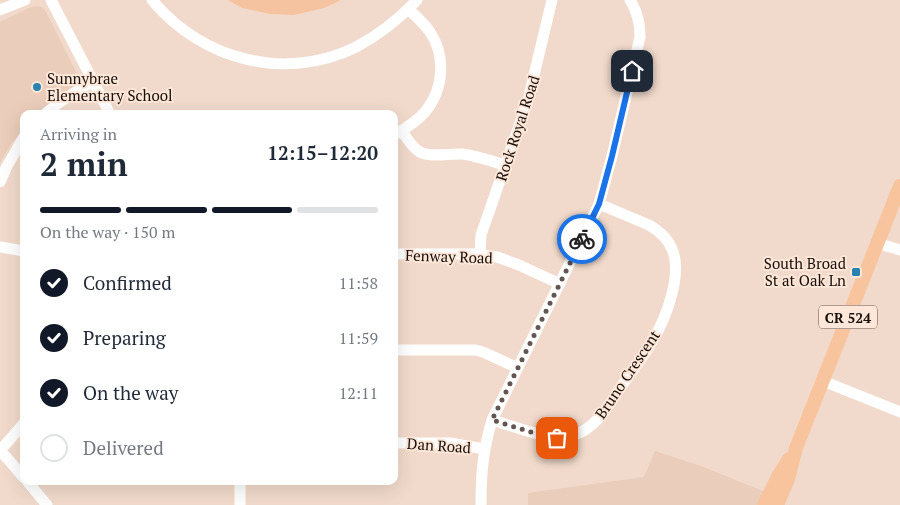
<!DOCTYPE html>
<html lang="en">
<head>
<meta charset="utf-8">
<style>
  body { margin:0; font-family:"PT Serif",serif; background:#f6f6f7; color:#1f2937; height:100vh; display:flex; flex-direction:column; font-size:19px; white-space:nowrap }
  * { box-sizing:border-box; margin:0 }
  p { font-size:16px; color:#747a83 }
  .icon { flex:none; width:28px; height:28px; fill:none; stroke:currentColor; stroke-width:2; stroke-linecap:round; stroke-linejoin:round }
  .map { position:relative; flex:1; overflow:hidden }
  .panel { position:absolute; left:20px; top:110px; width:378px; height:375px; display:flex; flex-direction:column; background:#fff; border-radius:10px; box-shadow:0 5px 20px #0002 }
  .panel>* { flex:none }
  .pin { position:absolute; display:grid; place-items:center; width:42px; height:42px; color:#fff; margin:-21px; border-radius:10px; box-shadow:0 2px 8px #0006 }
  .courier { position:absolute; display:grid; place-items:center; width:50px; height:50px; margin:-25px; border:4px solid #1a73e8; border-radius:50%; background:#fff; color:#222; box-shadow:0 1px 6px #0007 }
  .headline em { font-style:normal; font-weight:600 }
  .headline div { display:flex; flex-direction:column-reverse }
  .headline { display:flex; align-items:center; justify-content:space-between; height:85px; padding:0 20px }
  h1 { font-size:32px; font-weight:600; line-height:38px }
  .bar { display:grid; grid-template-columns:repeat(4,1fr); gap:8px 5px; align-content:center; height:60px; padding:0 20px }
  .bar i { height:6px; border-radius:4px; background:#e0e1e3 }
  .bar .active { background:#111827 }
  .bar p { grid-column:span 4 }
  ol { padding:0 20px; list-style:none }
  li { display:flex; align-items:center; gap:15px; height:55px }
  li p { margin-inline-start:auto }
  li .icon { padding:5px; border-radius:50%; background:#111827; color:#fff; stroke-width:4 }
  li:last-child { color:#747a83 }
  li i { width:28px; height:28px; border:2px solid #e0e1e3; border-radius:50% }
  .map>svg:first-child { display:block }
  .built { fill:#eacdba }
  .green { fill:#f6c3a0 }
  .lines { fill:none; stroke-linecap:round; stroke-linejoin:round }
  .minor { stroke:#fff; stroke-width:11 }
  .major { stroke:#f8c49e; stroke-width:14 }
  .done { stroke:#63564e; stroke-width:5; stroke-dasharray:0 9 }
  .route { stroke:#1a73e8; stroke-width:6 }
  .poi-dot { fill:#2982b0; stroke:#fee7d8; stroke-width:2 }
  .labels { text-anchor:middle; dominant-baseline:central; stroke-width:4; stroke-linejoin:round; paint-order:stroke }
  .shield { fill:#fee7d8; stroke:#5c5048; stroke-width:1 }
  .shield-label { font-size:14px; font-weight:bold; fill:#160f0a }
  .poi-label { font-size:15px; fill:#160f0a; stroke:#fee7d8; text-anchor:start }
  .street-label { font-size:15px; fill:#160f0a; stroke:#fee7d8 }
</style>
</head>
<body>
<div class="map">
<svg width="900" height="505" viewBox="0 0 900 505">
  <rect width="100%" height="100%" fill="#f1dacb"/>
  <path class="built" d="M38,6L43,8L46,12L77,74L79,79L78,84L52,101L36,114H24V127L11,144L0,163V22L31,7Z
    M655,451L701,466L770,494L764,505H528V493L644,477Z"/>
  <path class="green" d="M228,0H341L324,8L294,15L270,14L242,8Z"/>
  <g class="lines">
    <path class="minor" d="M51,0L110,114
      M152,0C202,60 285,82 356,47C379,35 399,19 417,0
      M0,10L25,0
      M45,114L60,102L93,81
      M402,131C407,138 412,148 420,152C430,158 450,153 463,154C477,156 491,161 505,165
      M394,135C405,129 416,122 425,112C444,89 446,56 430,32C424,23 416,16 408,9
      M0,182L7,166L24,137
      M877,243L900,250
      M0,247L24,251
      M394,254H474L497,257L519,265L560,284
      M480,254L481,235L528,100L552,0
      M394,350H475L483,352L518,368
      M823,381L900,412
      M492,420C517,427 549,442 574,435C597,428 610,403 623,384C633,370 644,356 653,340C666,318 683,274 672,249C668,238 659,231 649,225L599,204
      M394,443H450L484,449
      M0,451L24,423
      M0,451L7,458L24,478
      M27,481L47,505
      M240,505V481
      M481,505C481,474 483,450 492,420L599,204L612,156L640,37C640,23 638,12 630,0"/>
    <path class="major" d="M764,505L779,475L789,459
      M777,505L788,479L796,448L900,186"/>
  </g>
  <g class="lines">
    <path class="done" d="M557,438L547,437L492,420L582,239"/>
    <path class="route" d="M582,239L599,204L612,156L632,71"/>
  </g>
  <g class="poi-dot">
    <circle cx="37" cy="87" r="5"/>
    <rect x="851" y="267" width="10" height="10" rx="2.5"/>
  </g>
  <g class="labels">
    <rect class="shield" x="819" y="305.5" width="58" height="23" rx="4"/>
    <g class="shield-label">
      <text x="848" y="317">CR 524</text>
    </g>
    <g class="poi-label">
      <text x="47" y="78">Sunnybrae<tspan x="47" dy="17">Elementary School</tspan></text>
      <text x="846" y="263" text-anchor="end">South Broad<tspan x="846" dy="17">St at Oak Ln</tspan></text>
    </g>
    <g class="street-label">
      <text transform="translate(517 128) rotate(-72)">Rock Royal Road</text>
      <text transform="translate(449 256) rotate(2)">Fenway Road</text>
      <text transform="translate(627 374) rotate(-56)">Bruno Crescent</text>
      <text transform="translate(439 445) rotate(4)">Dan Road</text>
    </g>
  </g>
</svg>
<div class="pin" style="left:557px;top:438px;background:#ea580c"><svg class="icon" aria-label="bag" viewBox="0 0 24 24"><path d="M5 8h14l-1 12H6zM9 8a3 3 0 0 1 6 0"/></svg></div>
<div class="pin" style="left:632px;top:71px;background:#1f2937"><svg class="icon" aria-label="home" viewBox="0 0 24 24"><path d="M3 11l9-7 9 7M6 9v11h12V9"/></svg></div>
<div class="courier" style="left:582px;top:239px"><svg class="icon" aria-label="bike" viewBox="0 0 24 24"><circle cx="6" cy="16" r="4"/><circle cx="18" cy="16" r="4"/><path d="M6 16l4-8h5l3 8M10 8l3 8H6M13 5h3"/></svg></div>
<section class="panel">
<div class="headline"><div><h1>2 min</h1><p>Arriving in</p></div><em>12:15–12:20</em></div>
<div class="bar"><i class="active"></i><i class="active"></i><i class="active"></i><i></i><p>On the way · 150 m</p></div>
<ol>
<li><svg class="icon" aria-label="check" viewBox="0 0 24 24"><path d="M5 12l5 5 9-10"/></svg>Confirmed<p>11:58</p></li>
<li><svg class="icon" aria-label="check" viewBox="0 0 24 24"><path d="M5 12l5 5 9-10"/></svg>Preparing<p>11:59</p></li>
<li><svg class="icon" aria-label="check" viewBox="0 0 24 24"><path d="M5 12l5 5 9-10"/></svg>On the way<p>12:11</p></li>
<li><i></i>Delivered</li>
</ol>
</section>
</div>
</body>
</html>
